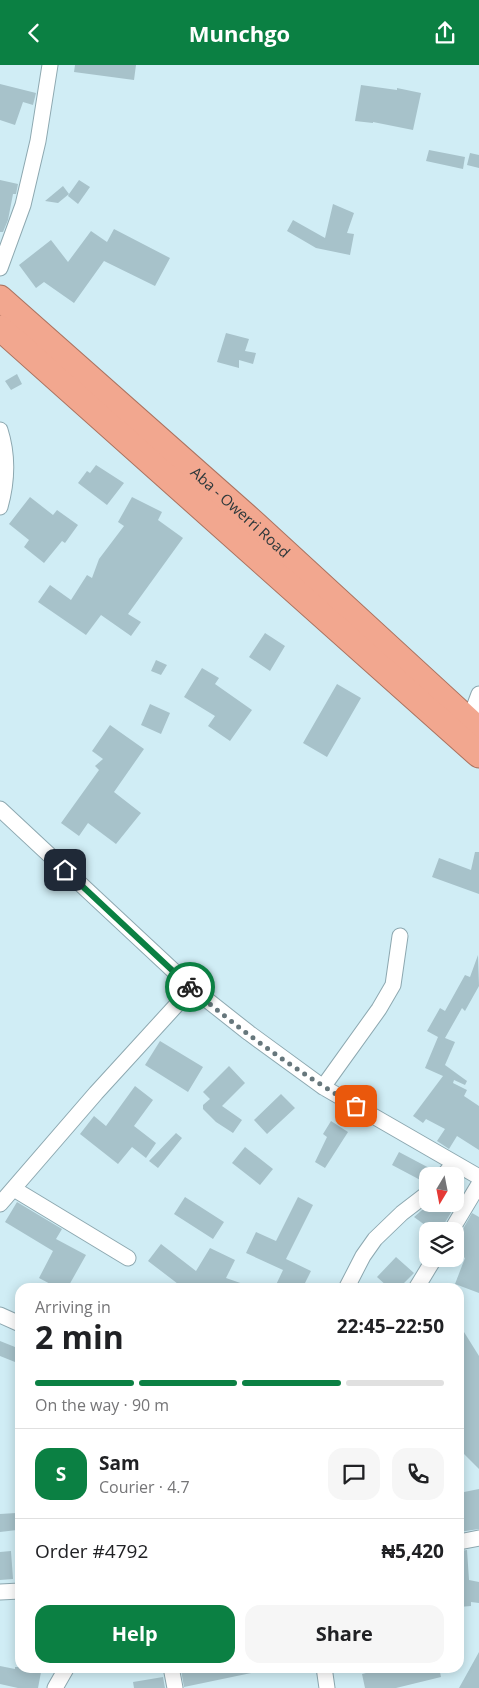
<!DOCTYPE html>
<html lang="en">
<head>
<meta charset="utf-8">
<style>
  body { margin:0; font-family:"Open Sans",sans-serif; background:#f6f6f6; color:#202124; height:100vh; display:flex; flex-direction:column; font-size:19px; white-space:nowrap }
  * { box-sizing:border-box; margin:0 }
  p { font-size:16px; color:#757577 }
  .icon { flex:none; width:28px; height:28px; fill:none; stroke:currentColor; stroke-width:2; stroke-linecap:round; stroke-linejoin:round }
  .map { position:relative; flex:1; overflow:hidden }
  .panel { position:absolute; left:15px; top:1218px; width:449px; height:390px; display:flex; flex-direction:column; background:#fff; border-radius:15px; box-shadow:0 2px 12px #0003 }
  .panel>* { flex:none }
  .needle { width:32px; rotate:190deg }
  .buttons { position:absolute; left:419px; top:1102px; display:grid; gap:10px }
  .buttons a { display:grid; place-items:center; width:45px; height:45px; border-radius:10px; background:#fff; box-shadow:0 2px 12px #0003; font-size:25px }
  .pin { position:absolute; display:grid; place-items:center; width:42px; height:42px; color:#fff; margin:-21px; border-radius:10px; box-shadow:0 2px 8px #0006 }
  .courier { position:absolute; display:grid; place-items:center; width:50px; height:50px; margin:-25px; border:4px solid #0b8043; border-radius:50%; background:#fff; color:#222; box-shadow:0 1px 6px #0007 }
  .summary em { font-style:normal; font-weight:700 }
  .summary div { display:flex; flex-direction:column-reverse }
  .summary { display:flex; align-items:center; justify-content:space-between; height:85px; padding:0 20px }
  h1 { font-size:32px; font-weight:700; line-height:38px }
  .bar { display:grid; grid-template-columns:repeat(4,1fr); gap:8px 5px; align-content:center; height:60px; padding:0 20px }
  .bar i { height:6px; border-radius:4px; background:#e0e0e0 }
  .bar .selected { background:#0b8043 }
  .bar p { grid-column:span 4 }
  .line { display:flex; align-items:center; gap:12px; padding:0 20px; border-top:1px solid #e0e0e0 }
  .line div { flex:1 }
  .round { display:grid; place-items:center; flex:none; width:52px; height:52px; border-radius:15px; background:#f6f6f6 }
  .button { display:flex; gap:10px; margin-top:auto; padding:10px 20px }
  .button a { flex:1; height:58px; border-radius:15px; background:#0b8043; color:#fff; font-size:20px; font-weight:700; line-height:58px; text-align:center }
  .button a+a { background:#f6f6f6; color:#202124 }
  header { display:flex; justify-content:space-between; align-items:center; height:65px; padding:0 20px; background:#0b8043; color:#fff; font-size:22px; font-weight:700 }
  .map>svg:first-child { display:block }
  .building { fill:#a7c2ca }
  .lines { fill:none; stroke-linecap:round; stroke-linejoin:round }
  .minor-casing { stroke:#8da8b0; stroke-width:17 }
  .trunk-casing { stroke:#aa725f; stroke-width:27 }
  .minor { stroke:#fff; stroke-width:15 }
  .trunk { stroke:#f2a78f; stroke-width:25 }
  .done { stroke:#66777c; stroke-width:5; stroke-dasharray:0 9 }
  .route { stroke:#0b8043; stroke-width:6 }
  .labels { text-anchor:middle; dominant-baseline:central; stroke-width:4; stroke-linejoin:round; paint-order:stroke }
  .street-label { font-size:15px; fill:#2d383b; stroke:#e7f8fd }
</style>
</head>
<body>
<header><svg class="icon" aria-label="back" viewBox="0 0 24 24"><path d="M15 5l-7 7 7 7"/></svg>Munchgo<svg class="icon" aria-label="share" viewBox="0 0 24 24"><path d="M12 15V3M7 8l5-5 5 5M5 13v7h14v-7"/></svg></header>
<div class="map">
<svg width="479" height="1623" viewBox="0 0 479 1623">
  <rect width="100%" height="100%" fill="#d0edf5"/>
  <path class="building" d="M75,0H136L134,15L74,7Z
    M0,19L36,28L33,40L23,37L15,60L0,55Z
    M361,20L397,25V23L421,28L413,65L373,57V58L355,56Z
    M429,85L465,92L463,104L426,96Z
    M470,88L479,90V103L467,100Z
    M0,115L18,119L16,129H13L8,155L3,167H0Z
    M79,115L90,122L78,139L68,131L69,129L58,138L45,136L63,121L69,129Z
    M333,139L354,148L347,168L354,169L350,190L316,183L287,166L293,155L325,173Z
    M114,164L170,193L155,221L104,196L74,238L44,217L36,223L19,200L51,175L68,197L91,166L107,177Z
    M226,268L249,274L245,286L256,288L253,299L239,295V303L217,297Z
    M17,309L22,319L11,325L5,316Z
    M96,400L124,418L107,440L78,418L87,406L90,408Z
    M30,432L53,450L57,445L78,460L65,478L62,476L44,498L24,482L29,475L9,459Z
    M132,432L162,447L158,455L183,473L128,549L141,557L131,571L101,550L86,570L38,537L50,520L71,535L87,510L92,513L99,494L124,461L118,457Z
    M265,568L285,581L270,606L249,592Z
    M156,595L167,600L161,610L151,606Z
    M202,603L219,613L215,619L252,645L230,676L208,661L215,651L184,632Z
    M337,619L361,633L327,692L303,678Z
    M150,639L170,648L161,669L141,660Z
    M110,660L144,684L114,727L141,748L116,779L88,758L79,771L61,758L99,705L95,701L103,694L92,686Z
    M475,787H479V829L432,812L439,793L471,805Z
    M478,890L479,921L465,946L462,943L445,973L455,977L445,1000L467,1016L465,1020L454,1015L453,1018L467,1025L464,1031L479,1041V1085L457,1071L449,1084L437,1076L445,1064L426,1054L423,1058L413,1051L443,1011L425,1003L438,972L427,966L440,943L445,946L465,910L470,912Z
    M160,976L203,1002L188,1027L145,1000Z
    M229,1001L245,1018L222,1041L242,1055L233,1068L216,1057L203,1044V1040L210,1034L203,1027Z
    M135,1021L153,1035L134,1061L156,1078L146,1093L132,1082L118,1099L80,1069L94,1051L106,1061Z
    M281,1029L295,1043L267,1069L254,1055Z
    M331,1056L348,1067L325,1103L315,1097L327,1072L323,1069Z
    M176,1068L182,1073L158,1103L149,1096Z
    M245,1082L273,1104L260,1120L232,1098Z
    M399,1087L433,1105L430,1111H428L426,1118L392,1100Z
    M185,1132L224,1157L213,1174L174,1149Z
    M298,1132L313,1140L286,1194L311,1206L303,1222H275L283,1205L246,1188L256,1167L276,1176Z
    M17,1137L62,1164L56,1174L86,1190L68,1222H56L39,1213L53,1186L5,1157Z
    M429,1139H456L443,1161L442,1166H433L414,1152Z
    M472,1148L479,1152V1228L455,1219L465,1193L455,1187V1174L459,1171Z
    M161,1179L196,1206L210,1183L235,1195L226,1213L249,1221V1222H182L148,1196Z
    M396,1192L414,1208L400,1222H388L377,1212Z
    M459,1259L479,1291V1404L459,1384Z
    M0,1276L20,1284V1299L0,1291Z
    M479,1424V1464L459,1467V1428Z
    M16,1448L17,1465L0,1467V1449Z
    M467,1485L469,1515L479,1517V1538L471,1537V1541L459,1542V1486Z
    M11,1486L13,1514L0,1515V1487Z
    M479,1587V1623H459Z
    M0,1601L15,1604V1602H42L38,1623H18L0,1619Z
    M192,1602H255L256,1607L184,1622L181,1605Z
    M390,1602H439L441,1612L396,1623H365L362,1609Z
    M163,1612L165,1623H134L133,1617Z"/>
  <g class="lines">
    <g class="minor-casing">
      <path id="minor" d="M0,203L23,140L38,76L50,0
        M0,365C8,390 7,417 0,442
        M469,656L479,629
        M0,744L192,923L249,968L323,1022L479,1112
        M323,1022L379,944L393,920L400,871
        M443,1111L454,1098
        M14,1124L128,1193
        M0,1139L96,1028L192,923
        M451,1166L479,1119
        M347,1222L363,1191L375,1174L402,1148L428,1128
        M417,1222L434,1194
        M0,1250L20,1259
        M459,1477L479,1473
        M0,1527L20,1526
        M171,1602L175,1623
        M324,1602L327,1623
        M55,1623L67,1602"/>
    </g>
    <g class="trunk-casing">
      <g id="trunk">
        <path id="s1" d="M0,233L255,459L479,665"/>
        <path d="M0,263L479,690"/>
      </g>
    </g>
    <use href="#minor" class="minor"/>
    <use href="#trunk" class="trunk"/>
  </g>
  <g class="lines">
    <path class="done" d="M190,922C240,966 298,1007 356,1041"/>
    <path class="route" d="M65,805L190,922"/>
  </g>
  <g class="labels">
    <g class="street-label">
      <text stroke="none"><textPath href="#s1" startOffset="322">Aba - Owerri Road</textPath></text>
    </g>
  </g>
</svg>
<div class="buttons">
<a><svg class="needle" viewBox="-14 -14 28 28"><path d="M0-13l5 13h-10z" fill="#e53935"/><path d="M0 13l5-13h-10z" fill="#757577"/></svg></a>
<a><svg class="icon" aria-label="layers" viewBox="0 0 24 24"><path d="M12 4l9 5-9 5-9-5zM3 14l9 5 9-5"/></svg></a>
</div>
<div class="pin" style="left:356px;top:1041px;background:#ea580c"><svg class="icon" aria-label="bag" viewBox="0 0 24 24"><path d="M5 8h14l-1 12H6zM9 8a3 3 0 0 1 6 0"/></svg></div>
<div class="pin" style="left:65px;top:805px;background:#1f2937"><svg class="icon" aria-label="home" viewBox="0 0 24 24"><path d="M3 11l9-7 9 7M6 9v11h12V9"/></svg></div>
<div class="courier" style="left:190px;top:922px"><svg class="icon" aria-label="bike" viewBox="0 0 24 24"><circle cx="6" cy="16" r="4"/><circle cx="18" cy="16" r="4"/><path d="M6 16l4-8h5l3 8M10 8l3 8H6M13 5h3"/></svg></div>
<section class="panel">
<div class="summary"><div><h1>2 min</h1><p>Arriving in</p></div><em>22:45–22:50</em></div>
<div class="bar"><i class="selected"></i><i class="selected"></i><i class="selected"></i><i></i><p>On the way · 90 m</p></div>
<div class="line" style="height:90px"><b class="round" style="background:#0b8043;color:#fff">S</b><div><b>Sam</b><p>Courier · 4.7</p></div><a class="round"><svg class="icon" aria-label="chat" viewBox="0 0 24 24"><path d="M4 5h16v11H9l-5 4z"/></svg></a><a class="round"><svg class="icon" aria-label="phone" viewBox="0 0 24 24"><path d="M5 4h4l2 5-3 2q2 4 5 5l2-3 5 2v4C11 20 4 13 5 4z"/></svg></a></div>
<div class="line" style="height:65px"><div>Order #4792</div><b>₦5,420</b></div>
<div class="button"><a>Help</a><a>Share</a></div>
</section>
</div>
</body>
</html>
